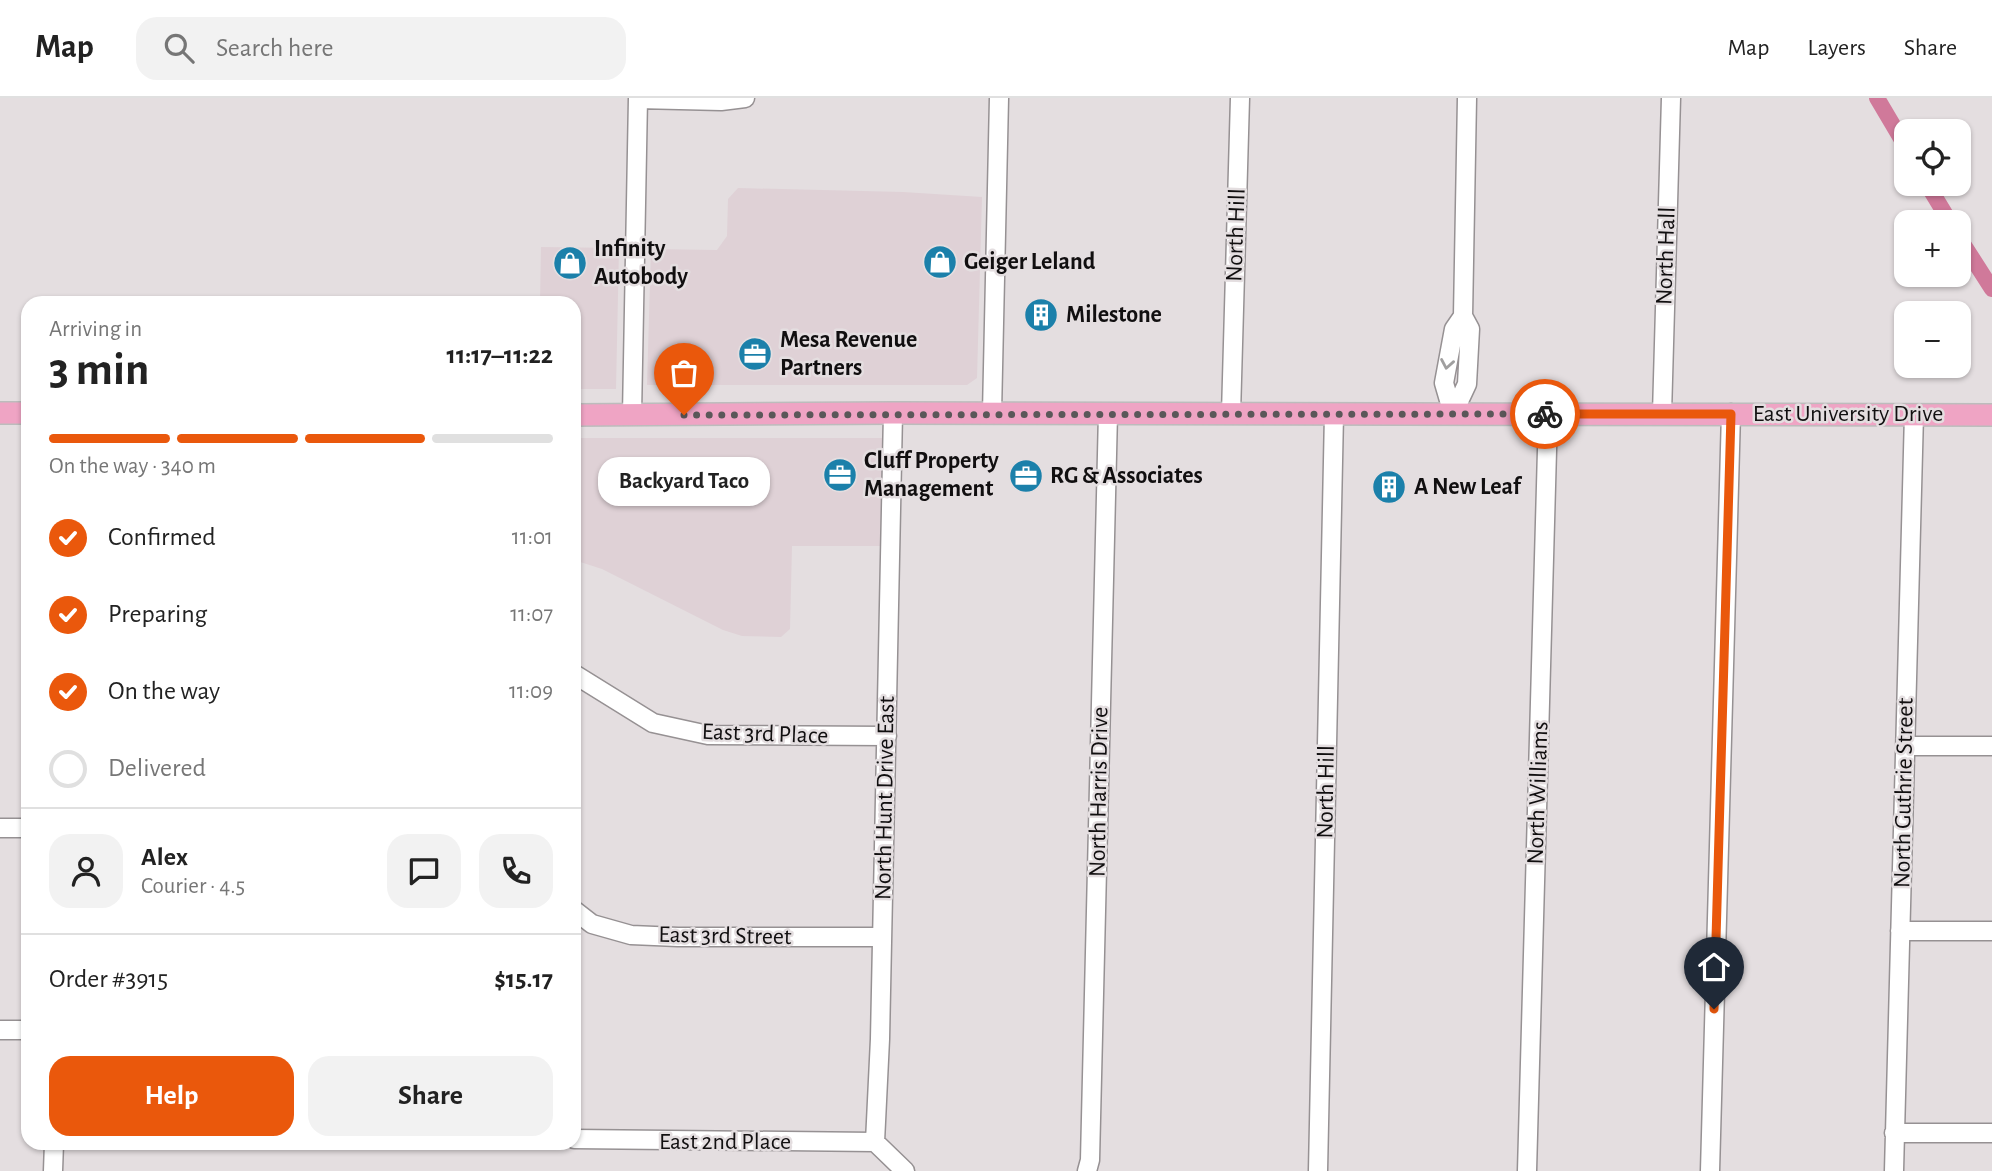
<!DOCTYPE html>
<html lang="en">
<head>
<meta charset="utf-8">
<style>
  body { margin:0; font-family:"Alegreya Sans",sans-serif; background:#f2f2f2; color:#222; height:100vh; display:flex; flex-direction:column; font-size:26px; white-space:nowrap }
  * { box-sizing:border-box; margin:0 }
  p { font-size:23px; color:#767676 }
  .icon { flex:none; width:38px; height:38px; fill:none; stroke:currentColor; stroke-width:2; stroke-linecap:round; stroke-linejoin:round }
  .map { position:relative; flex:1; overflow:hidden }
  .panel { position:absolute; left:21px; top:198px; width:560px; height:854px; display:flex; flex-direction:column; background:#fff; border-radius:21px; box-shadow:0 2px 5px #0004 }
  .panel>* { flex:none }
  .tools { position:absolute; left:1894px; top:21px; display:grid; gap:14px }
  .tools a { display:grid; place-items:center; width:77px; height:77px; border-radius:14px; background:#fff; box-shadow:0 2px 5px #0004; font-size:35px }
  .pin { position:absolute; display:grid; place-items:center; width:60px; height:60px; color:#fff; margin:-72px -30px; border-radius:50% 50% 50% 0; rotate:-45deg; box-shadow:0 0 7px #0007 }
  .pin .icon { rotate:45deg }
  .courier { position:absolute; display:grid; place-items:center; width:70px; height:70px; margin:-35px; border:5px solid #ea580c; border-radius:50%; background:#fff; color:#222; box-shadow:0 2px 9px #0007 }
  .bubble { position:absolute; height:49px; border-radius:21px; background:#fff; box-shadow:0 2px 5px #0004; font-size:23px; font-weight:600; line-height:49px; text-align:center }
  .headline em { font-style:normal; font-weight:600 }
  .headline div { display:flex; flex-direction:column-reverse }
  .headline { display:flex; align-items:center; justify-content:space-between; height:119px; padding:0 28px }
  h1 { font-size:46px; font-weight:600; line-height:52px }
  .bar { display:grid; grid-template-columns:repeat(4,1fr); gap:10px 7px; align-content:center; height:84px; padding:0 28px }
  .bar i { height:9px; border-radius:5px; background:#e0e0e0 }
  .bar .active { background:#ea580c }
  .bar p { grid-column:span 4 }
  .line { display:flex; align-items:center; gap:18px; padding:0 28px; border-top:2px solid #e0e0e0 }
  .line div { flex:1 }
  .round { display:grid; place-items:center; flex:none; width:74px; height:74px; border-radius:21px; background:#f2f2f2 }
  ol { padding:0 28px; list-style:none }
  li { display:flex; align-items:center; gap:21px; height:77px }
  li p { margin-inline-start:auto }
  li .icon { padding:7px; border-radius:50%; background:#ea580c; color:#fff; stroke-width:4 }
  li:last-child { color:#767676 }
  li i { width:38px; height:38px; border:4px solid #e0e0e0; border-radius:50% }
  .primary-button { display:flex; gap:14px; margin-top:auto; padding:14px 28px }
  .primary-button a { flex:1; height:80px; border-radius:21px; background:#ea580c; color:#fff; font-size:28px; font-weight:600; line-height:80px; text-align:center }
  .primary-button a+a { background:#f2f2f2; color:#222 }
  header { display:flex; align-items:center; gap:42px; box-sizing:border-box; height:98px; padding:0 35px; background:#fff; border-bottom:2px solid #e0e0e0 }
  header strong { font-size:33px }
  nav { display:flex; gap:38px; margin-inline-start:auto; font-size:24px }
  .search { width:490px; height:63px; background:#f2f2f2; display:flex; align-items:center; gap:18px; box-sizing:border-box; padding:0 24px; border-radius:21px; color:#767676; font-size:26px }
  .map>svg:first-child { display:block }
  .built { fill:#dfd1d6 }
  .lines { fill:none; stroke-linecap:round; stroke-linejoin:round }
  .canal { stroke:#d0799a; stroke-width:16 }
  .minor-casing { stroke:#969193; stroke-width:21 }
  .major-casing { stroke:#bcbcbc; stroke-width:24 }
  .minor { stroke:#fff; stroke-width:18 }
  .major { stroke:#efa4c4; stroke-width:21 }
  .oneway { stroke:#a09f9f }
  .done { stroke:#5b5759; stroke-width:7; stroke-dasharray:0 12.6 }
  .route { stroke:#ea580c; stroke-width:9 }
  .labels { text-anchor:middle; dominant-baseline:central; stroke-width:5; stroke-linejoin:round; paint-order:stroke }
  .street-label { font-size:24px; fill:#110f10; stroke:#e4dee0 }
  .poi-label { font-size:24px; font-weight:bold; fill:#110f10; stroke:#e4dee0; text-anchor:start }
</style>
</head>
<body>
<header>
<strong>Map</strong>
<div class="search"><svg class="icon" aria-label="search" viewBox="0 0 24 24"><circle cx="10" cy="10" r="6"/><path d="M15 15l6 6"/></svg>Search here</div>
<nav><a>Map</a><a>Layers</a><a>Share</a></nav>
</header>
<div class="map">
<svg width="1992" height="1073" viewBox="0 0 1992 1073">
  <rect width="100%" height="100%" fill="#e4dee0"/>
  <path class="built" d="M738,90L903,94L982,99L977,280L967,287H647L651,151L717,152L727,138L728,101Z
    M541,149L619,150L616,291H574V205H540Z
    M574,340H892L890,448H792L790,531L781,539L742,538L723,532L602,471L574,462Z"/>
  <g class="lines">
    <path class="canal" d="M1877,0L1906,49
      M1927,86L1950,124
      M1958,138L1992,191"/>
    <g class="minor-casing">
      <path id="minor" d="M638,1L721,3L745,0
        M893,315L880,941L875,1044L905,1073
        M992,315L999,0
        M1231,316L1240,0
        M1453,316L1467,286L1470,231L1463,218L1467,0
        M1453,316L1444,285L1454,231L1463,218
        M1662,316L1671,0
        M632,317L638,0
        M574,576L653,625L708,637L887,638
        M1905,648H1992
        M0,730H28
        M574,812L592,826L631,837L678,839H882
        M1900,833H1992
        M0,932H28
        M1894,1035H1992
        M574,1041L875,1044
        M53,1073L54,1045
        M1087,1073L1090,1062L1108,315
        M1318,1073L1334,316
        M1527,1073L1548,316
        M1710,1073L1731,315
        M1894,1073L1914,316"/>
    </g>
    <g class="major-casing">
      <path id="major" d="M0,315H28
        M574,317L893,315L1992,317"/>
    </g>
    <use href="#minor" class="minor"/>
    <use href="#major" class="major"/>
  </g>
  <defs><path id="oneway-chevron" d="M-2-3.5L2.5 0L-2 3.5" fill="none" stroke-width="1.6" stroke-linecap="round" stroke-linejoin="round" transform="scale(1.75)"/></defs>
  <use class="oneway" href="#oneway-chevron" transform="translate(1447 266) rotate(100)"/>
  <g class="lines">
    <path class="done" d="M684,317L1545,316"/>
    <path class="route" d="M1545,316H1731L1714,911"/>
  </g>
  <defs>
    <g id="shop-disc" transform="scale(1.75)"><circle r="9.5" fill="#1b80aa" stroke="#e4dee0"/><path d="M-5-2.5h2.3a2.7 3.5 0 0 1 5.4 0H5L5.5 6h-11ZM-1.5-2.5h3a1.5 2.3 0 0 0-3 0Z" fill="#fff"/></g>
    <g id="building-disc" transform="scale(1.75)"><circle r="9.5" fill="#1b80aa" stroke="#e4dee0"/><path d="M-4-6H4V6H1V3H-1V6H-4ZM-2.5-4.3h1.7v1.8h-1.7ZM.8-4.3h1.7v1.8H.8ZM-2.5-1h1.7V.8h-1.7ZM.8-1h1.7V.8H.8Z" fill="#fff"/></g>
    <g id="office-disc" transform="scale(1.75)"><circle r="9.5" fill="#1b80aa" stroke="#e4dee0"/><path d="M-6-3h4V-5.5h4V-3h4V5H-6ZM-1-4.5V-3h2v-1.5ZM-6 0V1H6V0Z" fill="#fff"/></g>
  </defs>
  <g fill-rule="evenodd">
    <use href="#shop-disc" x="940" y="164"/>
    <use href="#shop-disc" x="570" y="165"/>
    <use href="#building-disc" x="1041" y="217"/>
    <use href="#office-disc" x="755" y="256"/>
    <use href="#office-disc" x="840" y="377"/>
    <use href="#office-disc" x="1026" y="378"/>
    <use href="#building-disc" x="1389" y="389"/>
  </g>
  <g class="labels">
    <g class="street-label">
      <text transform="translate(1236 137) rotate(-88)">North Hill</text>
      <text transform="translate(1666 158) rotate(-88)">North Hall</text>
      <text x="1848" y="316">East University Drive</text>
      <text transform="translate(765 636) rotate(2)">East 3rd Place</text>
      <text transform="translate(1099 694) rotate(-89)">North Harris Drive</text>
      <text transform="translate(1326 694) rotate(-89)">North Hill</text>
      <text transform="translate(1538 695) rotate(-88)">North Williams</text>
      <text transform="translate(1904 695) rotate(-89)">North Guthrie Street</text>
      <text transform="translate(885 700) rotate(-89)">North Hunt Drive East</text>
      <text transform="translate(725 838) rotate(1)">East 3rd Street</text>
      <text x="725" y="1044">East 2nd Place</text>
    </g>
    <g class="poi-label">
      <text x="594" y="151">Infinity<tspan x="594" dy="28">Autobody</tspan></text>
      <text x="964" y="164">Geiger Leland</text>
      <text x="1066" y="217">Milestone</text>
      <text x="780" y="242">Mesa Revenue<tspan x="780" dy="28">Partners</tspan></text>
      <text x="864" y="363">Cluff Property<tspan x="864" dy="28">Management</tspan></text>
      <text x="1050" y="378">RG &amp; Associates</text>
      <text x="1414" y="389">A New Leaf</text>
    </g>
  </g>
</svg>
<div class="tools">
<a><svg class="icon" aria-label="locate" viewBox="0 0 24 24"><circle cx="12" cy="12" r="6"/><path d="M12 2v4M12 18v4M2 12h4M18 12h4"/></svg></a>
<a>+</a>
<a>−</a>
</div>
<div class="pin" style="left:684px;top:317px;background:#ea580c"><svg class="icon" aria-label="bag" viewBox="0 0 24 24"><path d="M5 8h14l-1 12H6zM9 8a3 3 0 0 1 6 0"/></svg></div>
<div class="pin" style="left:1714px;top:911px;background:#1f2937"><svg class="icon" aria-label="home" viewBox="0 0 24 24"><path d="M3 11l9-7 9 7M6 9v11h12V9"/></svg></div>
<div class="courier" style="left:1545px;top:316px"><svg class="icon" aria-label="bike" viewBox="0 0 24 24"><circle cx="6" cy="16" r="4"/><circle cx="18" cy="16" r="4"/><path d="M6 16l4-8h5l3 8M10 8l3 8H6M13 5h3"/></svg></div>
<div class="bubble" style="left:598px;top:359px;width:172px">Backyard Taco</div>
<section class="panel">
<div class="headline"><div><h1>3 min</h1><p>Arriving in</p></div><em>11:17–11:22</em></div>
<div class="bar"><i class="active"></i><i class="active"></i><i class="active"></i><i></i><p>On the way · 340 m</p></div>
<ol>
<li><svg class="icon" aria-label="check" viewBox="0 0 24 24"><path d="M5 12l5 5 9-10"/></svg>Confirmed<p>11:01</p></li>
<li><svg class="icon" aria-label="check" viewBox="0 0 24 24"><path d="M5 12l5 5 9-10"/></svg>Preparing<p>11:07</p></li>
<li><svg class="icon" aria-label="check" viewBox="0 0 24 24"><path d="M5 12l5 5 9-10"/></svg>On the way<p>11:09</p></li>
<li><i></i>Delivered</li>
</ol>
<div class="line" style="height:126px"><a class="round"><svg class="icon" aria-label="person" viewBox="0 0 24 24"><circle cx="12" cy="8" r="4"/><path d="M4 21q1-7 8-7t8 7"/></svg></a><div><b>Alex</b><p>Courier · 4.5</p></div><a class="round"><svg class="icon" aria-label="chat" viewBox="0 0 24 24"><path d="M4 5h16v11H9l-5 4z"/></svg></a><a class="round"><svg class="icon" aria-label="phone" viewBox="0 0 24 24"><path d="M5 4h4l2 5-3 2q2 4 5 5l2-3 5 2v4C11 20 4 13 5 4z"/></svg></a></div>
<div class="line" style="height:91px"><div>Order #3915</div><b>$15.17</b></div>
<div class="primary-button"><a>Help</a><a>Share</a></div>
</section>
</div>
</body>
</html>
